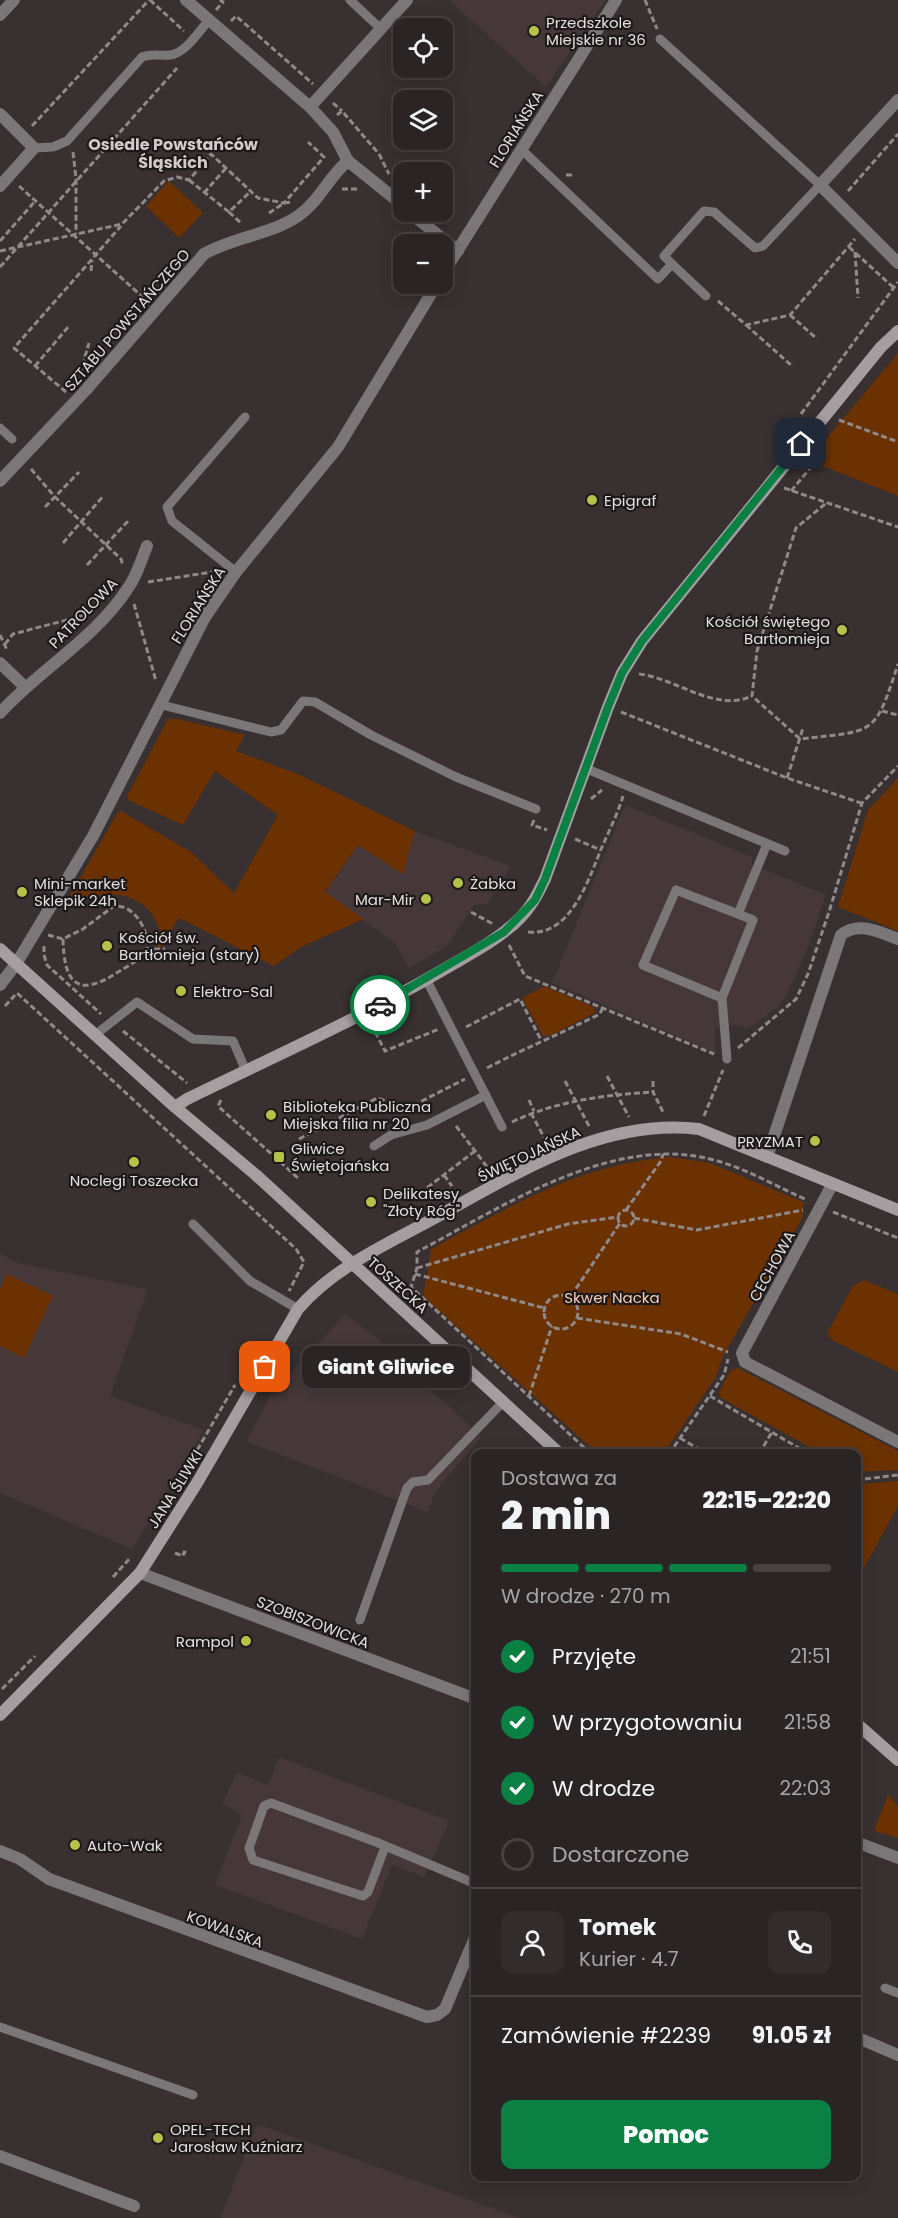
<!DOCTYPE html>
<html lang="pl">
<head>
<meta charset="utf-8">
<style>
  body { margin:0; font-family:Poppins,sans-serif; background:#322c2d; color:#f1f3f6; height:100vh; display:flex; flex-direction:column; font-size:22px; white-space:nowrap }
  * { box-sizing:border-box; margin:0 }
  p { font-size:20px; color:#a5a4a7 }
  .icon { flex:none; width:33px; height:33px; fill:none; stroke:currentColor; stroke-width:2; stroke-linecap:round; stroke-linejoin:round }
  .map { position:relative; flex:1; overflow:hidden }
  .panel { position:absolute; left:471px; top:1449px; width:390px; height:732px; display:flex; flex-direction:column; background:#2a2425; border-radius:12px; box-shadow:0 3px 15px #0003,0 0 0 2px #464142 }
  .panel>* { flex:none }
  .buttons { position:absolute; left:393px; top:18px; display:grid; gap:12px }
  .buttons a { display:grid; place-items:center; width:60px; height:60px; border-radius:12px; background:#2a2425; box-shadow:0 3px 15px #0003,0 0 0 2px #464142; font-size:30px }
  .pin { position:absolute; display:grid; place-items:center; width:51px; height:51px; color:#fff; margin:-26px; border-radius:12px; box-shadow:0 3px 9px #0006 }
  .courier { position:absolute; display:grid; place-items:center; width:60px; height:60px; margin:-30px; border:4px solid #0b8043; border-radius:50%; background:#fff; color:#222; box-shadow:0 2px 8px #0007 }
  .bubble { position:absolute; height:42px; border-radius:12px; background:#2a2425; box-shadow:0 3px 15px #0003,0 0 0 2px #464142; font-size:20px; font-weight:800; line-height:42px; text-align:center }
  .headline em { font-style:normal; font-weight:800 }
  .headline div { display:flex; flex-direction:column-reverse }
  .headline { display:flex; align-items:center; justify-content:space-between; height:102px; padding:0 30px }
  h1 { font-size:39px; font-weight:800; line-height:45px }
  .bar { display:grid; grid-template-columns:repeat(4,1fr); gap:9px 6px; align-content:center; height:72px; padding:0 30px }
  .bar i { height:8px; border-radius:4px; background:#464142 }
  .bar .on { background:#0b8043 }
  .bar p { grid-column:span 4 }
  .line { display:flex; align-items:center; gap:15px; padding:0 30px; border-top:2px solid #464142 }
  .line div { flex:1 }
  .round { display:grid; place-items:center; flex:none; width:63px; height:63px; border-radius:12px; background:#322c2d }
  ol { padding:0 30px; list-style:none }
  li { display:flex; align-items:center; gap:18px; height:66px }
  li p { margin-inline-start:auto }
  li .icon { padding:6px; border-radius:50%; background:#0b8043; color:#fff; stroke-width:4 }
  li:last-child { color:#a5a4a7 }
  li i { width:33px; height:33px; border:3px solid #464142; border-radius:50% }
  .cta { display:flex; gap:12px; margin-top:auto; padding:12px 30px }
  .cta a { flex:1; height:69px; border-radius:12px; background:#0b8043; color:#fff; font-size:24px; font-weight:800; line-height:69px; text-align:center }
  .map>svg:first-child { display:block }
  .built { fill:#463839 }
  .green { fill:#6b3100 }
  .lines { fill:none; stroke-linecap:round; stroke-linejoin:round }
  .path { stroke:#8f8989; stroke-width:3; stroke-dasharray:6 3; stroke-linecap:butt }
  .lane { stroke:#7b7779; stroke-width:9 }
  .street { stroke:#7b7779; stroke-width:12 }
  .secondary { stroke:#a49ea1; stroke-width:12 }
  .done { stroke:#a7a1a1; stroke-width:6; stroke-dasharray:0 10.8 }
  .route { stroke:#0b8043; stroke-width:8 }
  .poi-dot { fill:#b5c24a; stroke:#1d191a; stroke-width:2 }
  .labels { text-anchor:middle; dominant-baseline:central; stroke-width:4.5; stroke-linejoin:round; paint-order:stroke }
  .poi-label { font-size:15px; fill:#e3dede; stroke:#1d191a; text-anchor:start }
  .street-label { font-size:15px; fill:#e3dede; stroke:#1d191a }
  .park-label { font-size:15px; fill:#f8ccb3; stroke:#1d191a }
  .neighbourhood-label { font-size:16px; font-weight:bold; fill:#d2c9ca; stroke:#1d191a }
</style>
</head>
<body>
<div class="map">
<svg width="898" height="2218" viewBox="0 0 898 2218">
  <rect width="100%" height="100%" fill="#383031"/>
  <path class="built" d="M449,0H606L546,87Z
    M625,805L753,857L751,864L826,895L806,952L787,994L778,1006L748,1029L737,1025L715,1028L716,1053L552,983Z
    M415,831L511,866L487,904L474,905L447,946L409,968L395,943L325,893L358,845L403,873Z
    M0,1253L18,1263L148,1289L110,1396L204,1430L132,1549L0,1493Z
    M345,1314L377,1338L417,1378L422,1373L432,1381L427,1387L482,1436L436,1491L427,1512L246,1441L272,1394Z
    M279,1757L450,1821L424,1877L392,1865L362,1939L215,1885L242,1814L222,1804L237,1772L268,1785Z
    M257,2124L520,2218H220Z"/>
  <path class="green" d="M169,181L203,213L179,238L146,206Z
    M898,353V496L820,465L816,451Z
    M168,719H178L245,735L236,751L298,774L415,831L403,874L358,845L325,892L364,919L301,947L274,966L179,918L153,961C156,952 162,939 159,929C148,889 95,885 69,909L64,906L118,812L121,811L191,852L234,893L278,815L215,771L183,825L128,800L127,796Z
    M898,778V931L838,907L868,810Z
    M544,986L594,1007L596,1012L552,1035L543,1036L522,998Z
    M670,1157L710,1163L803,1202V1217L723,1356L716,1377L664,1453H597L423,1296L431,1249C511,1206 577,1165 670,1157Z
    M7,1274L53,1296L24,1358L0,1346V1289Z
    M864,1280L898,1294V1372L832,1340L827,1333L853,1286Z
    M738,1368L898,1451V1470L857,1472L856,1454L820,1453L721,1398L719,1392L731,1370Z
    M898,1481V1506L857,1581V1488L861,1484Z
    M888,1795L898,1806V1838L874,1831Z"/>
  <g class="lines">
    <path class="path" d="M150,0L184,31
      M645,0L657,29
      M216,10L223,2L220,0
      M231,21L236,16L313,84
      M333,103L342,111
      M337,115L342,111L379,154L389,174
      M32,126L149,0
      M73,152L76,179V234
      M566,175H574
      M189,180L229,212L251,191
      M19,186L146,300
      M342,189H359
      M848,191L898,134
      M204,193L226,168
      M229,212L242,224
      M269,213L284,203L292,202
      M0,241L36,200
      M849,247L894,288
      M0,251L122,224L164,181L177,177L189,180L211,154L258,198L284,203L324,157L308,142
      M855,252L858,298
      M0,267L177,68
      M91,271L92,260
      M718,301L746,325L790,315L855,239
      M790,315L817,339
      M746,325L793,367
      M35,366L69,326
      M80,374L89,343
      M66,392L14,348L121,226
      M801,414L898,282
      M839,420L898,442
      M31,469L55,497L121,559L123,566
      M784,488L898,527
      M791,491L812,466L811,455
      M825,504L796,528L757,651L752,696L800,739C875,730 874,738 898,664
      M45,507L79,472
      M63,543L104,495
      M87,565L130,519
      M148,582L212,572
      M134,604L156,681
      M0,635L7,650
      M5,644L13,634L86,615
      M639,674C676,678 715,713 752,696
      M882,711L898,715
      M621,712L787,778L861,803
      M787,778L803,728
      M591,799L602,790
      M534,820L532,825L547,830
      M575,839L601,850
      M471,912L493,924
      M528,932C571,937 589,878 602,847C609,831 618,813 623,796
      M48,935L63,939L83,929L114,906C135,905 149,930 147,949H165
      M63,939C64,983 77,999 118,972C128,966 141,960 147,949
      M509,945L525,976L714,1054
      M44,946V955L47,965L101,1014
      M5,1006L17,993L296,1249L304,1262L289,1291
      M371,1024L385,1051L439,1029
      M466,1027L520,999L541,1040
      M123,1031L187,1083
      M738,1048L796,999L808,974L829,912L862,803L898,766
      M487,1068C525,1048 562,1033 600,1014L602,1009
      M607,1076L629,1117
      M565,1081L589,1126
      M653,1081V1092L663,1112
      M221,1100L218,1106L298,1178
      M529,1100L534,1111
      M531,1113L546,1141
      M704,1116L723,1070
      M512,1122C556,1101 604,1095 653,1092
      M456,1126L488,1168
      M299,1139L377,1098L405,1107L412,1106L465,1079
      M444,1175L452,1186
      M432,1196L428,1187L475,1151
      M626,1210L661,1161L663,1154
      M618 1218a8 8 0 1 1 16 0a8 8 0 1 1-16 0Z
      M833,1212L898,1238
      M634,1218L697,1230L803,1210
      M417,1268L568,1224L618,1217
      M415,1274L544,1308
      M544 1312a17 17 0 1 1 34 0a17 17 0 1 1-34 0Z
      M571,1296L620,1223
      M577,1318L681,1334L728,1352
      M529,1396L552,1326
      M710,1396L809,1454
      M680,1438L707,1454
      M591,1454L411,1287L417,1268V1252C500,1208 611,1134 710,1159C744,1167 775,1186 807,1200
      M669,1454L724,1375L728,1359
      M759,1454L772,1432
      M856,1480L898,1475
      M179,1481L235,1385
      M175,1553L183,1556L184,1552L187,1553
      M113,1577L131,1557
      M2,1689L35,1656
      M856,1692L863,1697"/>
    <path class="lane" d="M350,0L381,29
      M34,148L53,147L67,141L142,57C152,53 160,56 170,55C185,54 200,30 209,20
      M521,149L658,279L672,264L664,256L704,211L714,212L755,248L763,246L820,185L660,39
      M672,264L706,296
      M0,428L12,439
      M236,572L172,521L167,507L245,417
      M162,705L271,732L281,730L303,701L315,702L371,735L456,777L536,809
      M587,769L785,851
      M738,914L753,920L722,998L643,965L676,890L738,914L767,844
      M426,979L502,1127
      M722,998L727,1059
      M95,1035L137,1002L193,1039L233,1041L246,1071
      M374,1146L391,1135L427,1125L486,1095
      M193,1224L250,1281L298,1309
      M360,1620L407,1488L413,1482L428,1480L503,1402
      M385,1847L368,1892L363,1896L253,1860L249,1848L264,1806L271,1803L376,1842L476,1884
      M885,1988L898,1993
      M0,2027L193,2095"/>
    <path class="street" d="M186,0L310,107L333,132L348,161
      M0,15L14,0
      M898,100L820,185L898,263
      M310,107L407,0
      M0,114L34,148L0,186
      M409,212L458,251
      M442,275L616,0
      M0,481L85,391L204,254C233,237 270,235 298,216C319,202 329,176 348,161L404,206
      M0,663L24,686
      M0,713C40,669 95,639 128,588C137,576 141,560 147,546
      M0,985L16,964L93,836L205,617L236,572L338,447L437,284
      M767,1157L841,935C859,921 879,932 898,939
      M832,1185L742,1353L745,1362L898,1442
      M140,1573L476,1699
      M856,1842L898,1858
      M0,1851L20,1859L49,1879L427,2017L437,2015L445,2009L476,1935
      M856,2037L898,2055
      M0,2156L134,2206"/>
    <path class="secondary" d="M0,949L175,1107L256,1175L560,1454
      M175,1107L187,1099C273,1057 359,1019 441,971C468,955 499,940 521,917C532,906 538,893 545,879L608,707L622,673L642,641L881,347L898,331
      M0,1715L140,1573L197,1483L298,1309C333,1268 385,1245 431,1220C512,1176 602,1117 699,1129L898,1210
      M856,1723L898,1760"/>
  </g>
  <g class="lines">
    <path class="done" d="M265,1367L302,1305L351,1263L256,1175L175,1107L187,1099L334,1029L380,1005"/>
    <path class="route" d="M380,1005L504,932L535,900L545,879L608,707L622,673L642,641L801,444"/>
  </g>
  <g class="poi-dot">
    <circle cx="534" cy="31" r="6"/>
    <circle cx="592" cy="500" r="6"/>
    <circle cx="842" cy="630" r="6"/>
    <circle cx="458" cy="883" r="6"/>
    <circle cx="22" cy="892" r="6"/>
    <circle cx="426" cy="899" r="6"/>
    <circle cx="107" cy="946" r="6"/>
    <circle cx="181" cy="991" r="6"/>
    <circle cx="271" cy="1115" r="6"/>
    <circle cx="815" cy="1141" r="6"/>
    <rect x="273" y="1151" width="12" height="12" rx="3"/>
    <circle cx="134" cy="1162" r="6"/>
    <circle cx="371" cy="1202" r="6"/>
    <circle cx="246" cy="1641" r="6"/>
    <circle cx="75" cy="1845" r="6"/>
    <circle cx="158" cy="2138" r="6"/>
  </g>
  <g class="labels">
    <g class="poi-label">
      <text x="546" y="22">Przedszkole<tspan x="546" dy="17">Miejskie nr 36</tspan></text>
      <text x="604" y="500">Epigraf</text>
      <text x="830" y="621" text-anchor="end">Kościół świętego<tspan x="830" dy="17">Bartłomieja</tspan></text>
      <text x="34" y="883">Mini-market<tspan x="34" dy="17">Sklepik 24h</tspan></text>
      <text x="470" y="883">Żabka</text>
      <text x="414" y="899" text-anchor="end">Mar-Mir</text>
      <text x="119" y="937">Kościół św.<tspan x="119" dy="17">Bartłomieja (stary)</tspan></text>
      <text x="193" y="991">Elektro-Sal</text>
      <text x="283" y="1106">Biblioteka Publiczna<tspan x="283" dy="17">Miejska filia nr 20</tspan></text>
      <text x="803" y="1141" text-anchor="end">PRYZMAT</text>
      <text x="291" y="1148">Gliwice<tspan x="291" dy="17">Świętojańska</tspan></text>
      <text x="134" y="1180" text-anchor="middle">Noclegi Toszecka</text>
      <text x="383" y="1193">Delikatesy<tspan x="383" dy="17">"Złoty Róg"</tspan></text>
      <text x="234" y="1641" text-anchor="end">Rampol</text>
      <text x="87" y="1845">Auto-Wak</text>
      <text x="170" y="2129">OPEL-TECH<tspan x="170" dy="17">Jarosław Kuźniarz</tspan></text>
    </g>
    <g class="street-label">
      <text transform="translate(516 129) rotate(-58)">FLORIAŃSKA</text>
      <text transform="translate(127 320) rotate(-49)">SZTABU POWSTAŃCZEGO</text>
      <text transform="translate(198 605) rotate(-58)">FLORIAŃSKA</text>
      <text transform="translate(83 613) rotate(-46)">PATROLOWA</text>
      <text transform="translate(529 1154) rotate(-25)">ŚWIĘTOJAŃSKA</text>
      <text transform="translate(772 1266) rotate(-61)">CECHOWA</text>
      <text transform="translate(398 1285) rotate(42)">TOSZECKA</text>
      <text transform="translate(175 1489) rotate(-58)">JANA ŚLIWKI</text>
      <text transform="translate(313 1622) rotate(21)">SZOBISZOWICKA</text>
      <text transform="translate(225 1929) rotate(20)">KOWALSKA</text>
    </g>
    <g class="park-label">
      <text x="612" y="1297">Skwer Nacka</text>
    </g>
    <g class="neighbourhood-label">
      <text x="173" y="144">Osiedle Powstańców<tspan x="173" dy="18">Śląskich</tspan></text>
    </g>
  </g>
</svg>
<div class="buttons">
<a><svg class="icon" aria-label="locate" viewBox="0 0 24 24"><circle cx="12" cy="12" r="6"/><path d="M12 2v4M12 18v4M2 12h4M18 12h4"/></svg></a>
<a><svg class="icon" aria-label="layers" viewBox="0 0 24 24"><path d="M12 4l9 5-9 5-9-5zM3 14l9 5 9-5"/></svg></a>
<a>+</a>
<a>−</a>
</div>
<div class="pin" style="left:265px;top:1367px;background:#ea580c"><svg class="icon" aria-label="bag" viewBox="0 0 24 24"><path d="M5 8h14l-1 12H6zM9 8a3 3 0 0 1 6 0"/></svg></div>
<div class="pin" style="left:801px;top:444px;background:#1f2937"><svg class="icon" aria-label="home" viewBox="0 0 24 24"><path d="M3 11l9-7 9 7M6 9v11h12V9"/></svg></div>
<div class="courier" style="left:380px;top:1005px"><svg class="icon" aria-label="car" viewBox="0 0 24 24"><path d="M5 17H2v-5l4-1 3-4h7l3 4 3 1v5h-3M9 17h6M6 11h13"/><circle cx="7" cy="17" r="2"/><circle cx="17" cy="17" r="2"/></svg></div>
<div class="bubble" style="left:302px;top:1346px;width:168px">Giant Gliwice</div>
<section class="panel">
<div class="headline"><div><h1>2 min</h1><p>Dostawa za</p></div><em>22:15–22:20</em></div>
<div class="bar"><i class="on"></i><i class="on"></i><i class="on"></i><i></i><p>W drodze · 270 m</p></div>
<ol>
<li><svg class="icon" aria-label="check" viewBox="0 0 24 24"><path d="M5 12l5 5 9-10"/></svg>Przyjęte<p>21:51</p></li>
<li><svg class="icon" aria-label="check" viewBox="0 0 24 24"><path d="M5 12l5 5 9-10"/></svg>W przygotowaniu<p>21:58</p></li>
<li><svg class="icon" aria-label="check" viewBox="0 0 24 24"><path d="M5 12l5 5 9-10"/></svg>W drodze<p>22:03</p></li>
<li><i></i>Dostarczone</li>
</ol>
<div class="line" style="height:108px"><a class="round"><svg class="icon" aria-label="person" viewBox="0 0 24 24"><circle cx="12" cy="8" r="4"/><path d="M4 21q1-7 8-7t8 7"/></svg></a><div><b>Tomek</b><p>Kurier · 4.7</p></div><a class="round"><svg class="icon" aria-label="phone" viewBox="0 0 24 24"><path d="M5 4h4l2 5-3 2q2 4 5 5l2-3 5 2v4C11 20 4 13 5 4z"/></svg></a></div>
<div class="line" style="height:78px"><div>Zamówienie #2239</div><b>91.05 zł</b></div>
<div class="cta"><a>Pomoc</a></div>
</section>
</div>
</body>
</html>
